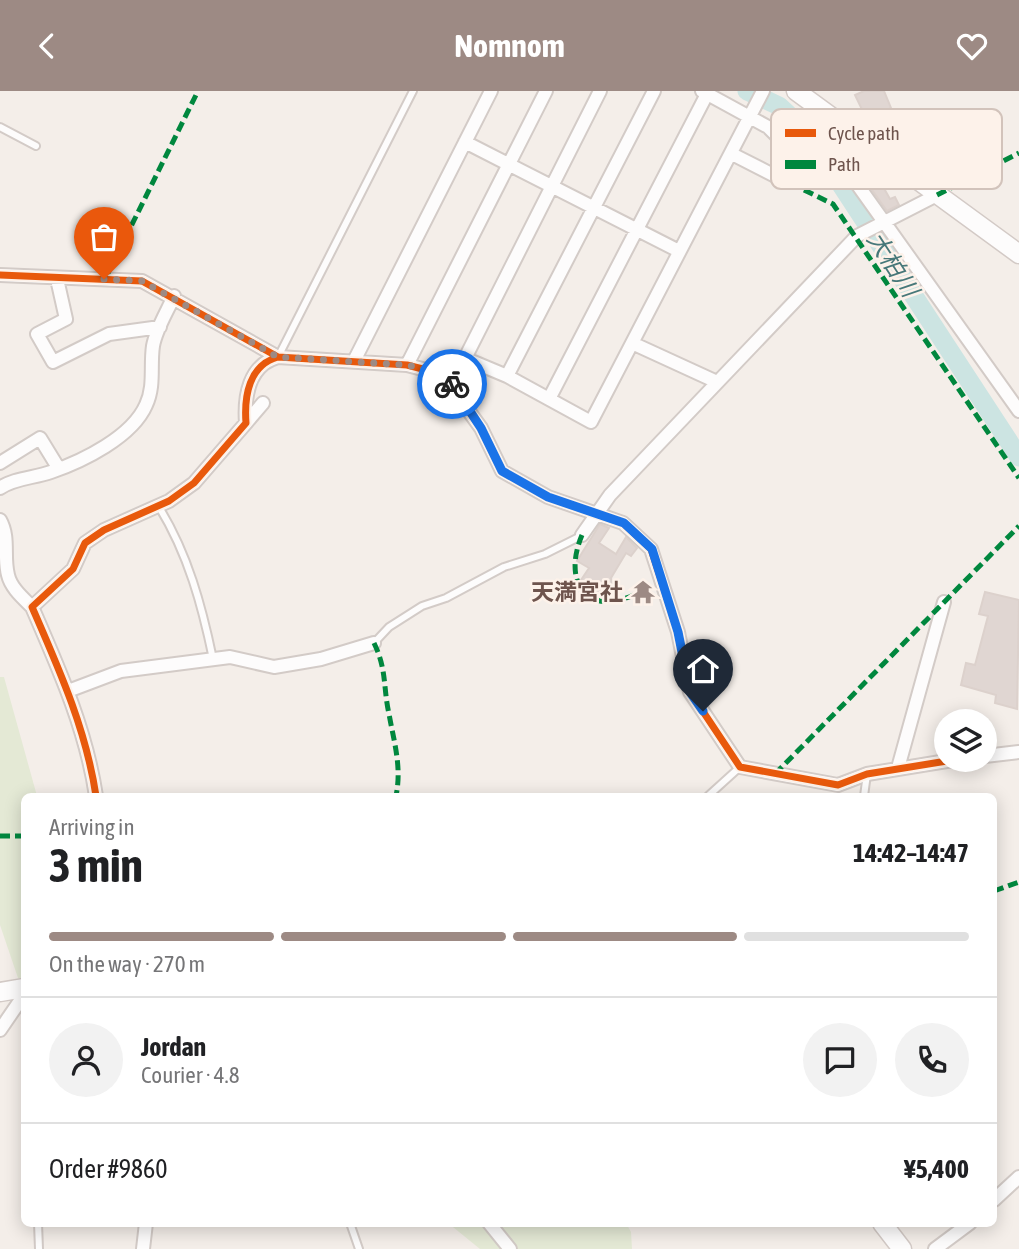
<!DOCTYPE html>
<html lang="en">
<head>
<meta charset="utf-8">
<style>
  body { margin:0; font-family:"Asap Condensed","Noto Sans JP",sans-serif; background:#f2f2f2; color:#202124; height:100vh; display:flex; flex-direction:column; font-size:26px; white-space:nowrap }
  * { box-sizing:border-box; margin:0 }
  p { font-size:23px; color:#757577 }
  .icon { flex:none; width:38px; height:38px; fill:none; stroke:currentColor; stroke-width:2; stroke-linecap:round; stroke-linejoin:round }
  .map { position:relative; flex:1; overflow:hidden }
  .side { position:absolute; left:21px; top:702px; width:976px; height:434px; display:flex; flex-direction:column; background:#fff; border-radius:10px; box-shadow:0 4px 18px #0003 }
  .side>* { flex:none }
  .fabs { position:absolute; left:934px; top:618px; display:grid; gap:14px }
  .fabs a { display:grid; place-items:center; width:63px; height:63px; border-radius:50%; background:#fff; box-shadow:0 4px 18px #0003; font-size:35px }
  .pin { position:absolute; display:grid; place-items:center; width:60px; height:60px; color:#fff; margin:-72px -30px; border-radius:50% 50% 50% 0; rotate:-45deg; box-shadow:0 0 7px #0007 }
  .pin .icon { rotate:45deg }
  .courier { position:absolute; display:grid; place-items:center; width:70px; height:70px; margin:-35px; border:5px solid #1a73e8; border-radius:50%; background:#fff; color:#222; box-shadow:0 2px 9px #0007 }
  .head em { font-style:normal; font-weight:700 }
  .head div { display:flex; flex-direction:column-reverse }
  .head { display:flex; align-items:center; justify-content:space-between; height:119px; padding:0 28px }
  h1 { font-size:46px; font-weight:700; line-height:52px }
  .bar { display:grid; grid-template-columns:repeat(4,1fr); gap:10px 7px; align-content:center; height:84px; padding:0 28px }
  .bar i { height:9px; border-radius:5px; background:#e0e0e0 }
  .bar .selected { background:#9d8a84 }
  .bar p { grid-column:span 4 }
  .line { display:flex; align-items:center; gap:18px; padding:0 28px; border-top:2px solid #e0e0e0 }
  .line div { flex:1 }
  .round { display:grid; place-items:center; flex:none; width:74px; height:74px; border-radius:37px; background:#f2f2f2 }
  header { display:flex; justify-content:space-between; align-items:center; height:91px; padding:0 28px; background:#9d8a84; color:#fff; font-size:32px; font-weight:700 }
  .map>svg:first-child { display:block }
  .green { fill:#e4e9d5 }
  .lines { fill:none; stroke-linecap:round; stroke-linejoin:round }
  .river { stroke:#cce4e2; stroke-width:19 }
  .building { fill:#e0d6d2; stroke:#dcd1cc; stroke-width:2 }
  .lane-casing { stroke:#d3cbc7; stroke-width:10 }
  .street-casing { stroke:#d3cbc7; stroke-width:16 }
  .secondary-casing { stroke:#d3cac6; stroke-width:21 }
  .lane { stroke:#fdfcfc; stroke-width:6 }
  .street { stroke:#fdfcfc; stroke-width:12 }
  .secondary { stroke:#fdfcfc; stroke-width:18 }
  .quiet { stroke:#00873e; stroke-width:5; stroke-dasharray:10 5; stroke-linecap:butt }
  .cycleway-casing { stroke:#fdf2ea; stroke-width:11 }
  .cycleway { stroke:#e8590c; stroke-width:7 }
  .done { stroke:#9d8a84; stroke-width:7; stroke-dasharray:0 12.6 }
  .route { stroke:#1a73e8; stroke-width:9 }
  .labels { text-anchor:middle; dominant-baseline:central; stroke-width:5; stroke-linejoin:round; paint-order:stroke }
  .poi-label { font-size:23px; font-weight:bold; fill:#6e544d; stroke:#fdf2ea; text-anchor:end }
  .water-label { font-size:24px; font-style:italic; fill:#477879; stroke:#fdf2ea }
  .key { fill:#fdf2ea; stroke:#d2c3bb; stroke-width:2 }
  .key-label { font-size:19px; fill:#6e544d }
</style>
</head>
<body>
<header><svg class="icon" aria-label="back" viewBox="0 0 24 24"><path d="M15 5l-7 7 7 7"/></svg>Nomnom<svg class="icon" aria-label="heart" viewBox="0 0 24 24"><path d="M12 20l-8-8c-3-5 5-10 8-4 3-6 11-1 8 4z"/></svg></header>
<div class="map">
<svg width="1019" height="1158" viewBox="0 0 1019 1158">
  <rect width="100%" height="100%" fill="#f4eee9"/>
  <path class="green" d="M0,586H4L37,705H24V887H18L0,834Z
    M448,1132H626L631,1141L632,1158H480Z"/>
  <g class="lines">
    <path class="river" d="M747,0L779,15L806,40L1019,366"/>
  </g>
  <path class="building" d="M864,0H884L891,17L867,29L855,4Z
    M862,72L871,89L877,85L890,108L895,106L899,114L887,120L855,75Z
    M600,433L609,437L599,452L616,463L626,446L637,457L631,465L626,462L611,487L614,507L605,509L584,494L581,489L589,477L577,470Z
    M985,501L1019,509L1017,618L995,612L996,604L961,594L966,572L975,574L988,525L979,523Z"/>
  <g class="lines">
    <g class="lane-casing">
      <path id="lane" d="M0,36L36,55
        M278,266L413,0
        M159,416C188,463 202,515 213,568
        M374,552L389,536L422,515L446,507L504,476L545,463L581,445
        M708,705L740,676
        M864,705L867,683
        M38,1132L39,1158
        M350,1132L359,1158"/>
    </g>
    <g class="street-casing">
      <path id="street" d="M702,0L768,36L790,58L777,86L732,63
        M465,51L679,160
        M847,79L1019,320
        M0,184L142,190L278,266L407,274L442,283L481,337L502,380L548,406L623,432L651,458L678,541L690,601L740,676L838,694L867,683L959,668
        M57,188L66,228L37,243L53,271L109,243L160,236
        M632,252L717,291
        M464,267L507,285L591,331L763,0
        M354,270L491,0
        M407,274L546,0
        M507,285L654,0
        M452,293L600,0
        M549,308L707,3
        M246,332L263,312
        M0,372L40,347L59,378
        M0,397C14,387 34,387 51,381C83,370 132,346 146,314C155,295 150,275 153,255C156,238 167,221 174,205
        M0,429C10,447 3,465 8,484C11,497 23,507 32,516
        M582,444L610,404L857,145L937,104
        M68,600L121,580L230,566L274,576L321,568L374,552
        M985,665L1019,661
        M898,677L944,511
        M96,705C86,638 59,578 32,516L73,478L85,452L104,439L169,410L194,392L246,332C244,305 249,274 278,266
        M0,939L24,904
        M994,1109L1019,1086
        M489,1132L510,1158
        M143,1158L146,1132
        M935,1158L970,1132"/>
    </g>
    <g class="secondary-casing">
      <path id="secondary" d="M796,0L1019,163
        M0,901L24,897
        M882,1132L902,1158"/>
    </g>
    <use href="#lane" class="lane"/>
    <use href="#street" class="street"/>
    <use href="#secondary" class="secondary"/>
    <path class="quiet" d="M777,86L833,113L1019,387
      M937,104L1019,62
      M105,188L198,0
      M582,444C563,489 584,526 634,504
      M374,552C387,579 383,596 389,623C394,651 402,676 396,705
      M775,683L1019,435
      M0,745H24
      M994,800L1019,791"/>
    <g class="cycleway-casing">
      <path id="cycleway" d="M0,184L142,190L278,266L407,274L442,283L481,337L502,380L548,406L623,432L651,458L678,541L690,601L740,676L838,694L867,683L959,668
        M96,705C86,638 59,578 32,516L73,478L85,452L104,439L169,410L194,392L246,332C244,305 249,274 278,266"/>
    </g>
    <use href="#cycleway" class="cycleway"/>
  </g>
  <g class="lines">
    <path class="done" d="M104,188L142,190L278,266L407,274L442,283L452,293"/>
    <path class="route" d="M452,293L481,337L502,380L548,406L624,432L652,458L678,541L690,601L703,620"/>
  </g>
  <defs>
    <g id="temple-bare" transform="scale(1.89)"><path d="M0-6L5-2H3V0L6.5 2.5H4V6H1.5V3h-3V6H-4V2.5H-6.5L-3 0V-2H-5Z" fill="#9d8a84" stroke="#fdf2ea" stroke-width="2.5" paint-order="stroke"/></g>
  </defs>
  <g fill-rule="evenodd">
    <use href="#temple-bare" x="643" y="501"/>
  </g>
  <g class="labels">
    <g class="poi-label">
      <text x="623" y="501">天満宮社</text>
    </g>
    <g class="water-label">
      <text transform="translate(893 173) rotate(57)">大柏川</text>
    </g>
  </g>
  <rect x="771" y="18" width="231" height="80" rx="10" class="key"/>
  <rect x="785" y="38" width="31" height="8" fill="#e8590c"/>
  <rect x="785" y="69" width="31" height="9" fill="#00873e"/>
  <g class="key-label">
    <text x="828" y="49">Cycle path</text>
    <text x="828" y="80">Path</text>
  </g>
</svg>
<div class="fabs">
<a><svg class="icon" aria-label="layers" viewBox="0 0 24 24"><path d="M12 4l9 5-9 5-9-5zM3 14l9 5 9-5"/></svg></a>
</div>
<div class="pin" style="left:104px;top:188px;background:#ea580c"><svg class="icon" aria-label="bag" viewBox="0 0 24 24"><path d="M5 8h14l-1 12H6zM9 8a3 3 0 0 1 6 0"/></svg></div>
<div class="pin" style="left:703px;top:620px;background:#1f2937"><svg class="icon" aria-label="home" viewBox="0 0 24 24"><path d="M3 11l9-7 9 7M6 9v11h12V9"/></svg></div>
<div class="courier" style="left:452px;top:293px"><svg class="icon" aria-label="bike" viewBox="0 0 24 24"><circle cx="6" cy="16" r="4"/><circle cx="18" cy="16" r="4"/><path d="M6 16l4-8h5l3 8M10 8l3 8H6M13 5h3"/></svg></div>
<section class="side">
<div class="head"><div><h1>3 min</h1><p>Arriving in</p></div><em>14:42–14:47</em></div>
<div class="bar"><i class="selected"></i><i class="selected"></i><i class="selected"></i><i></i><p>On the way · 270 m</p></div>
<div class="line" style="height:126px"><a class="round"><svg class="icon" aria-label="person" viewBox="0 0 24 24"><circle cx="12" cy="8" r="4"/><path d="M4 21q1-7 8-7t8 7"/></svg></a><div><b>Jordan</b><p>Courier · 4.8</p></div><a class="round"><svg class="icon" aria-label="chat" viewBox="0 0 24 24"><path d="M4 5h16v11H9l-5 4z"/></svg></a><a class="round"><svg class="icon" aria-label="phone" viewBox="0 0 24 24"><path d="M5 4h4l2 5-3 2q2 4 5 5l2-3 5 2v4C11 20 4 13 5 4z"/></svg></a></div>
<div class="line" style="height:91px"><div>Order #9860</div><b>¥5,400</b></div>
</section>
</div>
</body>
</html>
